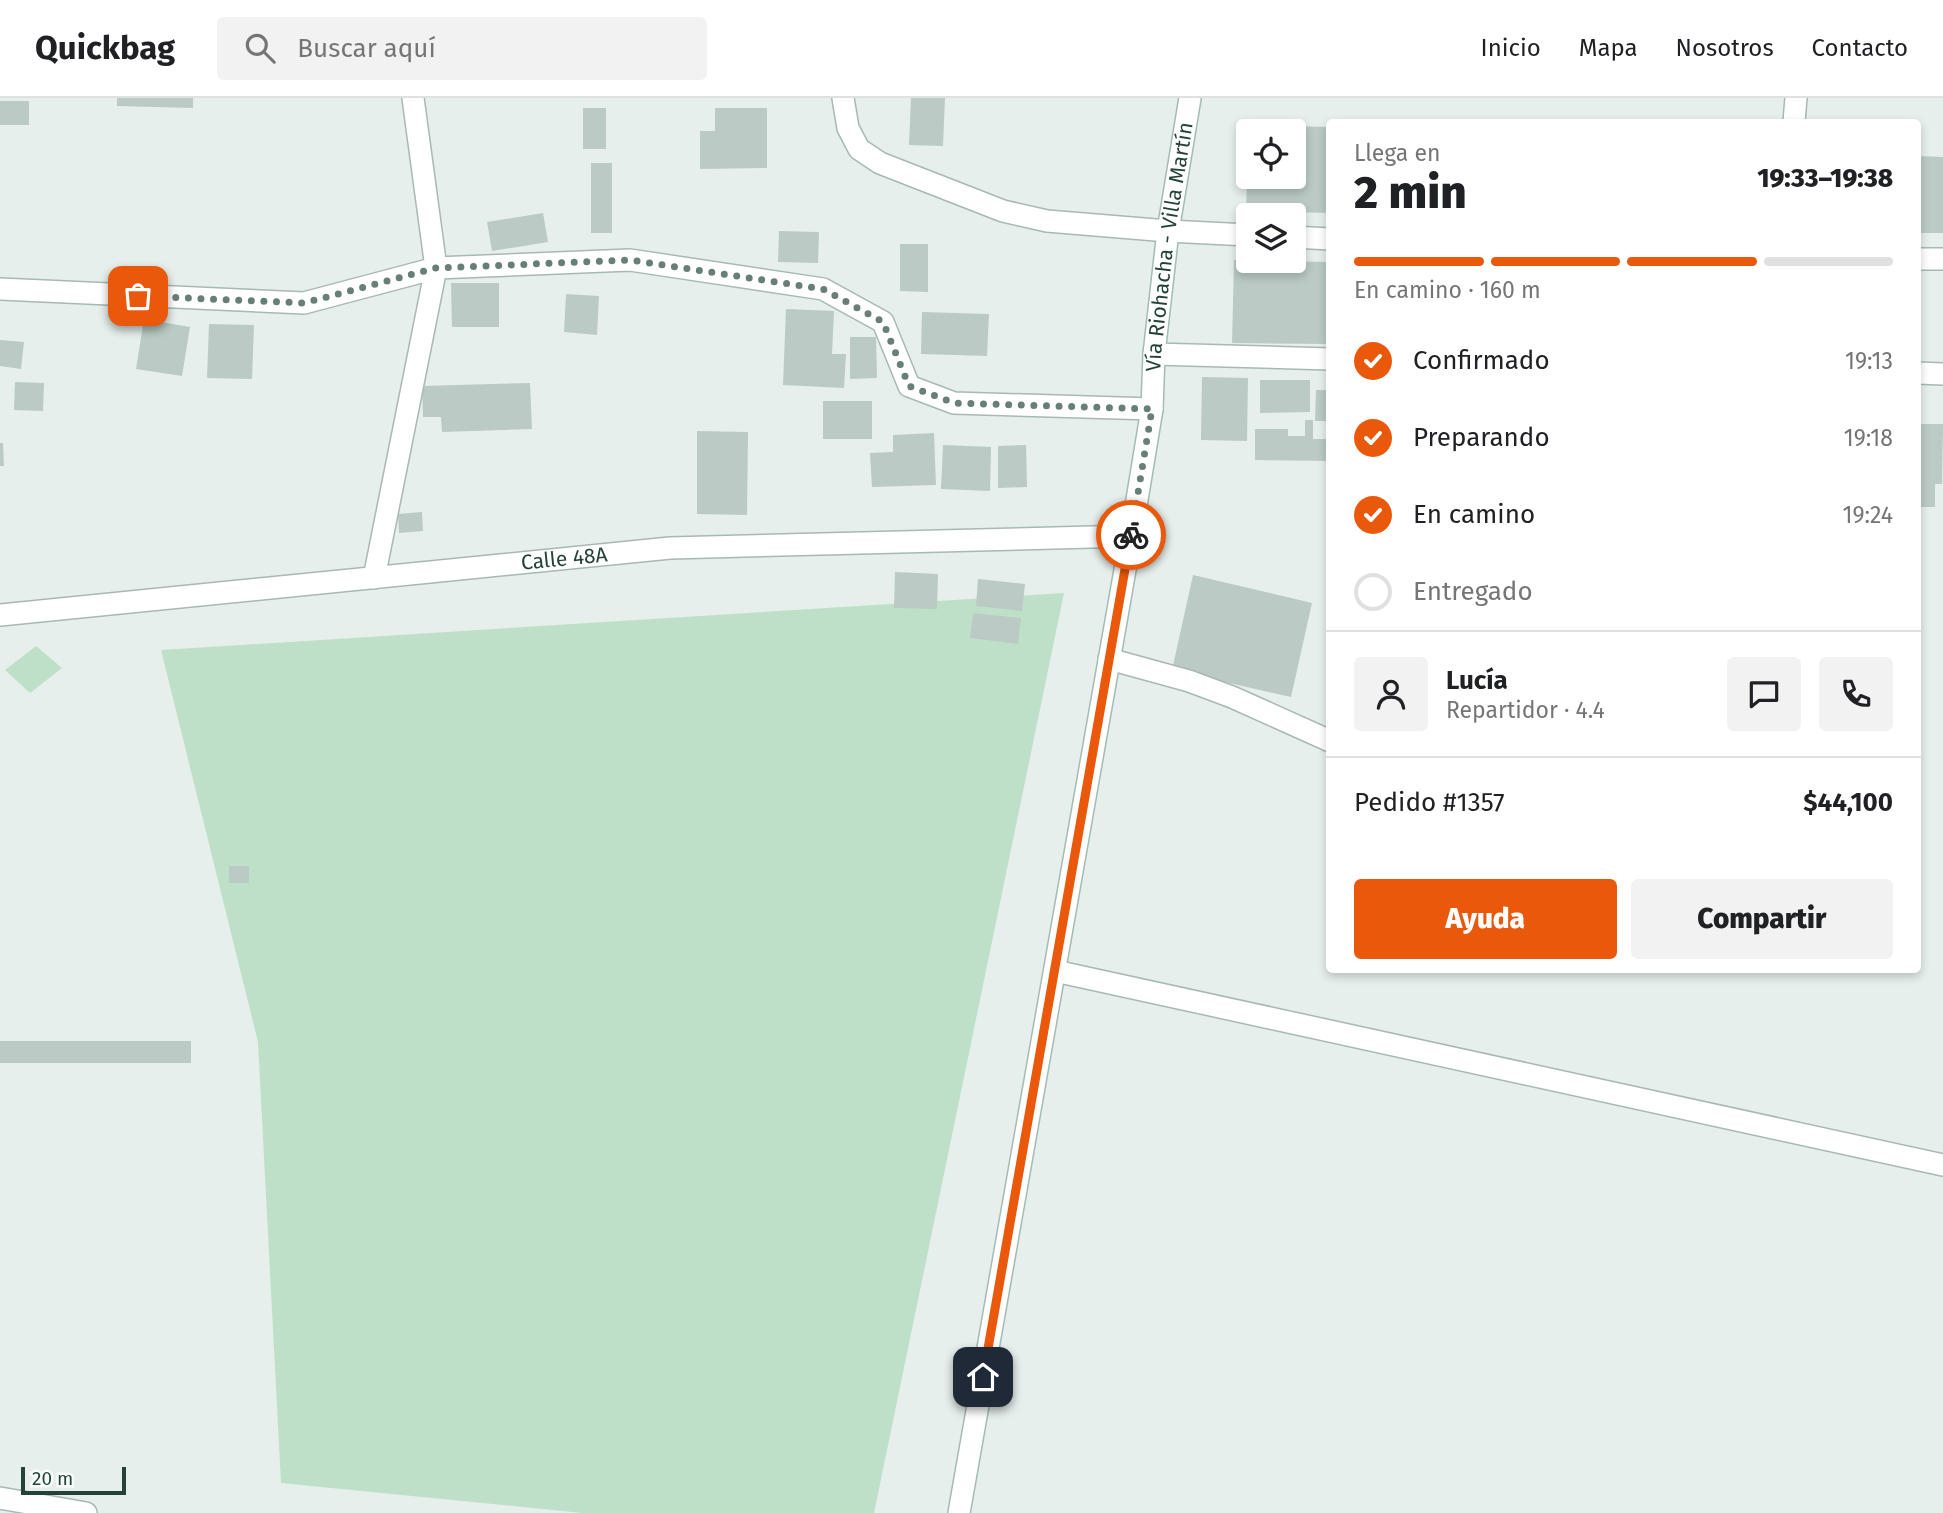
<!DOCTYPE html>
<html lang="es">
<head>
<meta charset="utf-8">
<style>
  body { margin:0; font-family:"Fira Sans",sans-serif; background:#f2f2f2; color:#202124; height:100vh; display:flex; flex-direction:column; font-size:26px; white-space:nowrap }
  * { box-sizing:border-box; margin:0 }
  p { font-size:23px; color:#757577 }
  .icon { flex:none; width:38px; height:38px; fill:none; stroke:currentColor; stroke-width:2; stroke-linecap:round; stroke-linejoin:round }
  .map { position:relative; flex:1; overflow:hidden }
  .side { position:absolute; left:1326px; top:21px; width:595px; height:854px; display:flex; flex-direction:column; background:#fff; border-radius:7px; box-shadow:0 4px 10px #0003 }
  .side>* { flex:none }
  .fabs { position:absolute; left:1236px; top:21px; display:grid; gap:14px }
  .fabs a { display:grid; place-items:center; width:70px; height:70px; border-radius:7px; background:#fff; box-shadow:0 4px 10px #0003; font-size:35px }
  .scale { position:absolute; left:21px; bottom:18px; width:105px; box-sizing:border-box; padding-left:7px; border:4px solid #24423a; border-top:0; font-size:19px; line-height:24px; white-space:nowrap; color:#24423a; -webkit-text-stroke:5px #f7fbf9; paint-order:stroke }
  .pin { position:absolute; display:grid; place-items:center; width:60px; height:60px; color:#fff; margin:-30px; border-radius:14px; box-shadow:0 4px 10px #0006 }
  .courier { position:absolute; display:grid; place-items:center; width:70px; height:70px; margin:-35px; border:5px solid #ea580c; border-radius:50%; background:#fff; color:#222; box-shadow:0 2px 9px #0007 }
  .head em { font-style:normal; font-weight:800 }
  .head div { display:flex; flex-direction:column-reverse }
  .head { display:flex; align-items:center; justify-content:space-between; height:119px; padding:0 28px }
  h1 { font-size:46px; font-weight:800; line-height:52px }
  .bar { display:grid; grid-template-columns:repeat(4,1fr); gap:10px 7px; align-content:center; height:84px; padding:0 28px }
  .bar i { height:9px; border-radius:5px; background:#e0e0e0 }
  .bar .selected { background:#ea580c }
  .bar p { grid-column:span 4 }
  .line { display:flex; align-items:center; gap:18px; padding:0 28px; border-top:2px solid #e0e0e0 }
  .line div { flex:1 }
  .round { display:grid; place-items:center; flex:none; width:74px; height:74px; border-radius:7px; background:#f2f2f2 }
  ol { padding:0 28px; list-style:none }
  li { display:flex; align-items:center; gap:21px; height:77px }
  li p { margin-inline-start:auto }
  li .icon { padding:7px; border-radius:50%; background:#ea580c; color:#fff; stroke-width:4 }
  li:last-child { color:#757577 }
  li i { width:38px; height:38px; border:4px solid #e0e0e0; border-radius:50% }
  .button { display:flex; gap:14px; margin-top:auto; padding:14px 28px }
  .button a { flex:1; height:80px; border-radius:7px; background:#ea580c; color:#fff; font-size:28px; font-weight:800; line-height:80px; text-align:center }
  .button a+a { background:#f2f2f2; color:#202124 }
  header { display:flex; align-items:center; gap:42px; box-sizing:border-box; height:98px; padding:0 35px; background:#fff; border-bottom:2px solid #e0e0e0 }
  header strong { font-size:33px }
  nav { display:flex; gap:38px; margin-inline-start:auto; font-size:24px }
  .search { width:490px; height:63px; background:#f2f2f2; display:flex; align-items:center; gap:18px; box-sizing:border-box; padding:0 24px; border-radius:7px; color:#757577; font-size:26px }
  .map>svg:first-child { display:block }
  .green { fill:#bfe0c8 }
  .building { fill:#bbcac4 }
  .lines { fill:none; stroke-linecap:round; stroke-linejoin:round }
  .service-casing { stroke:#a8b8b2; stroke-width:24 }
  .minor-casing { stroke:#a8b8b2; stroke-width:24 }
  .secondary-casing { stroke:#a4bbb3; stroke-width:24 }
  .service { stroke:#fff; stroke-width:21 }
  .minor { stroke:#fff; stroke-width:21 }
  .secondary { stroke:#fff; stroke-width:21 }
  .done { stroke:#687f78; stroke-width:7; stroke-dasharray:0 12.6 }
  .route { stroke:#ea580c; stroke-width:9 }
  .labels { text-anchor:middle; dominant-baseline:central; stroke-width:5; stroke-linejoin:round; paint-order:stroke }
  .street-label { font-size:21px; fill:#24423a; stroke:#f7fbf9 }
</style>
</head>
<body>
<header>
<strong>Quickbag</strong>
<div class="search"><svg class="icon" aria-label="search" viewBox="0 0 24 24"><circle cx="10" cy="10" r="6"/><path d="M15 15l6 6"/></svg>Buscar aquí</div>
<nav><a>Inicio</a><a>Mapa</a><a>Nosotros</a><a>Contacto</a></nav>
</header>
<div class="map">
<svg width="1943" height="1415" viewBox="0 0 1943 1415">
  <rect width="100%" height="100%" fill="#e6efeb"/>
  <path class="green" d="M1064,495L874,1415H582L281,1385L258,944L161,552Z
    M36,548L62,570L30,595L5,572Z"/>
  <path class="building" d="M117,0H193V10L117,8Z
    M911,0H945L943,48L909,47Z
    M0,3H29V27H0Z
    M583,10H606V51H583Z
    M715,10H767V70L700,71V33H715Z
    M1248,27L1330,29V115L1246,113L1247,79H1293V33H1248Z
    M1918,58L1943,59V135H1918Z
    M591,65H612V135H591Z
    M543,115L548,144L492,153L487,124Z
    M779,133L819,134L818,165L778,164Z
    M900,146H928V194L900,193Z
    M1234,162L1330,164V246L1232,245Z
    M451,185H499V229H452Z
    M566,196L599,198L597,237L564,234Z
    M786,211L834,213L832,256H846L844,290L783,287Z
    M922,214L989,216L987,258L921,256Z
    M144,221L190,229L182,278L136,271Z
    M209,226L254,227L252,281L207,280Z
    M850,239H876L877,280L850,281Z
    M0,242L24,244L21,271L0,268Z
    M1202,279L1248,280L1247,343L1201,342Z
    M1260,282H1310V314L1260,315Z
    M15,284L44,285L43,313L14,312Z
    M530,285L532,331L442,334L441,319H423L422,288Z
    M1316,292H1330V323H1315Z
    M823,303H872V341H823Z
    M1305,322H1313V341H1330V363L1255,362V331H1288V338H1305Z
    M1918,326H1943L1942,386H1935V409H1918Z
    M697,333L748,334L747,417L697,416Z
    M934,335L936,387L872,389L870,355L893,354V337Z
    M0,345H3L4,368H0Z
    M943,347L991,349L990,393L941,391Z
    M1026,347L1027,389L998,390V348Z
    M422,414L423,433L399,435L398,416Z
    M895,474L938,476L937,511L894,510Z
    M1193,477L1312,505L1291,599L1172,572Z
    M978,481L1025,486L1022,513L976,508Z
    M973,515L1021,520L1018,546L970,540Z
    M229,768H249V785H229Z
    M0,943H191V965H0Z"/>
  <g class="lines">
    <g class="service-casing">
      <path id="service" d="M1109,561L1189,583L1232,599L1330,643
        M1055,873L1943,1067"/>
    </g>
    <g class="minor-casing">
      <g id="minor">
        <path d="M843,0L848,30L859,51L880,65L1003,113L1047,123L1168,133L1248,137"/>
        <path d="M1794,24L1796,0"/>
        <path d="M1293,139L1330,141"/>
        <path d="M1918,161H1943"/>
        <path d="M0,191L304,205L436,170L630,162L823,191L883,224L909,288L954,305L1152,311"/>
        <path d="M1154,256L1330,261"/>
        <path d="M1918,275L1943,276"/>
        <path d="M374,480L436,170L413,0"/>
        <path id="s1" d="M0,517L670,450L1131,438"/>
        <path d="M0,1400L86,1415"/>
      </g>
    </g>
    <g class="secondary-casing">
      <g id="secondary">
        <path id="s2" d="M959,1415L1131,438L1152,311L1154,256L1168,133L1190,0"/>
      </g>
    </g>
    <use href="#service" class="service"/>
    <use href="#minor" class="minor"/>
    <use href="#secondary" class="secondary"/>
  </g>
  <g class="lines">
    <path class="done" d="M138,198L304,205L436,170L630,162L823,191L883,224L909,288L954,305L1152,311L1131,437"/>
    <path class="route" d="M983,1279L1131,437"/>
  </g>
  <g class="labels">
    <g class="street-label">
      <text stroke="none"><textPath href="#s2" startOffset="1284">Vía Riohacha - Villa Martín</textPath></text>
      <text stroke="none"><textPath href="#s1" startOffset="567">Calle 48A</textPath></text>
    </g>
  </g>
</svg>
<div class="fabs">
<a><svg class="icon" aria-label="locate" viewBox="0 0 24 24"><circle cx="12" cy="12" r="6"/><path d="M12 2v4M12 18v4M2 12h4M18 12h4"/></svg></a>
<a><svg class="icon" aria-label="layers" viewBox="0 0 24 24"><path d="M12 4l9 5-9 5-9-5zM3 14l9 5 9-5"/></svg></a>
</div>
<div class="scale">20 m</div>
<div class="pin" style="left:138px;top:198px;background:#ea580c"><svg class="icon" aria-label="bag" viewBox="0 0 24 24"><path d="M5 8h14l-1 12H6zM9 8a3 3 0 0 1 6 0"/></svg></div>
<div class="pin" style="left:983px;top:1279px;background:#1f2937"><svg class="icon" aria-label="home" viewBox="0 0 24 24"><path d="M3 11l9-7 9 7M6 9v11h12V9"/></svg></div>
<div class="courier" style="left:1131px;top:437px"><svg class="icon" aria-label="bike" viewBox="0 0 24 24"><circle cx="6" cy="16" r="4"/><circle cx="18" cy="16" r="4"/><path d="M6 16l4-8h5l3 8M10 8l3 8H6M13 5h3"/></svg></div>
<section class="side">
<div class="head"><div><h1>2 min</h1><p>Llega en</p></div><em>19:33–19:38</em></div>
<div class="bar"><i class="selected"></i><i class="selected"></i><i class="selected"></i><i></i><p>En camino · 160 m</p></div>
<ol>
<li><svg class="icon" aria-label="check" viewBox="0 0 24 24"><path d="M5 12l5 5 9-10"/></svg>Confirmado<p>19:13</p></li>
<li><svg class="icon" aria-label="check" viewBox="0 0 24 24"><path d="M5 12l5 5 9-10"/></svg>Preparando<p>19:18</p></li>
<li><svg class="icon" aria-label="check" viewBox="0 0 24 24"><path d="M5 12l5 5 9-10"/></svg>En camino<p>19:24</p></li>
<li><i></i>Entregado</li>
</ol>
<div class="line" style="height:126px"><a class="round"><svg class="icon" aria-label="person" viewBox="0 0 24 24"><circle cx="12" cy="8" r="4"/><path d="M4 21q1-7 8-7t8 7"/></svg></a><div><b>Lucía</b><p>Repartidor · 4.4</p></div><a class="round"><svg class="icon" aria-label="chat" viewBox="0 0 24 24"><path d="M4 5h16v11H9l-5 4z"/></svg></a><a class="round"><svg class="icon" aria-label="phone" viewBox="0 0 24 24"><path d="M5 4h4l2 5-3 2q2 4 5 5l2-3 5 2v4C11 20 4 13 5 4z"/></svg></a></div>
<div class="line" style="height:91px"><div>Pedido #1357</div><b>$44,100</b></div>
<div class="button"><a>Ayuda</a><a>Compartir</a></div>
</section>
</div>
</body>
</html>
